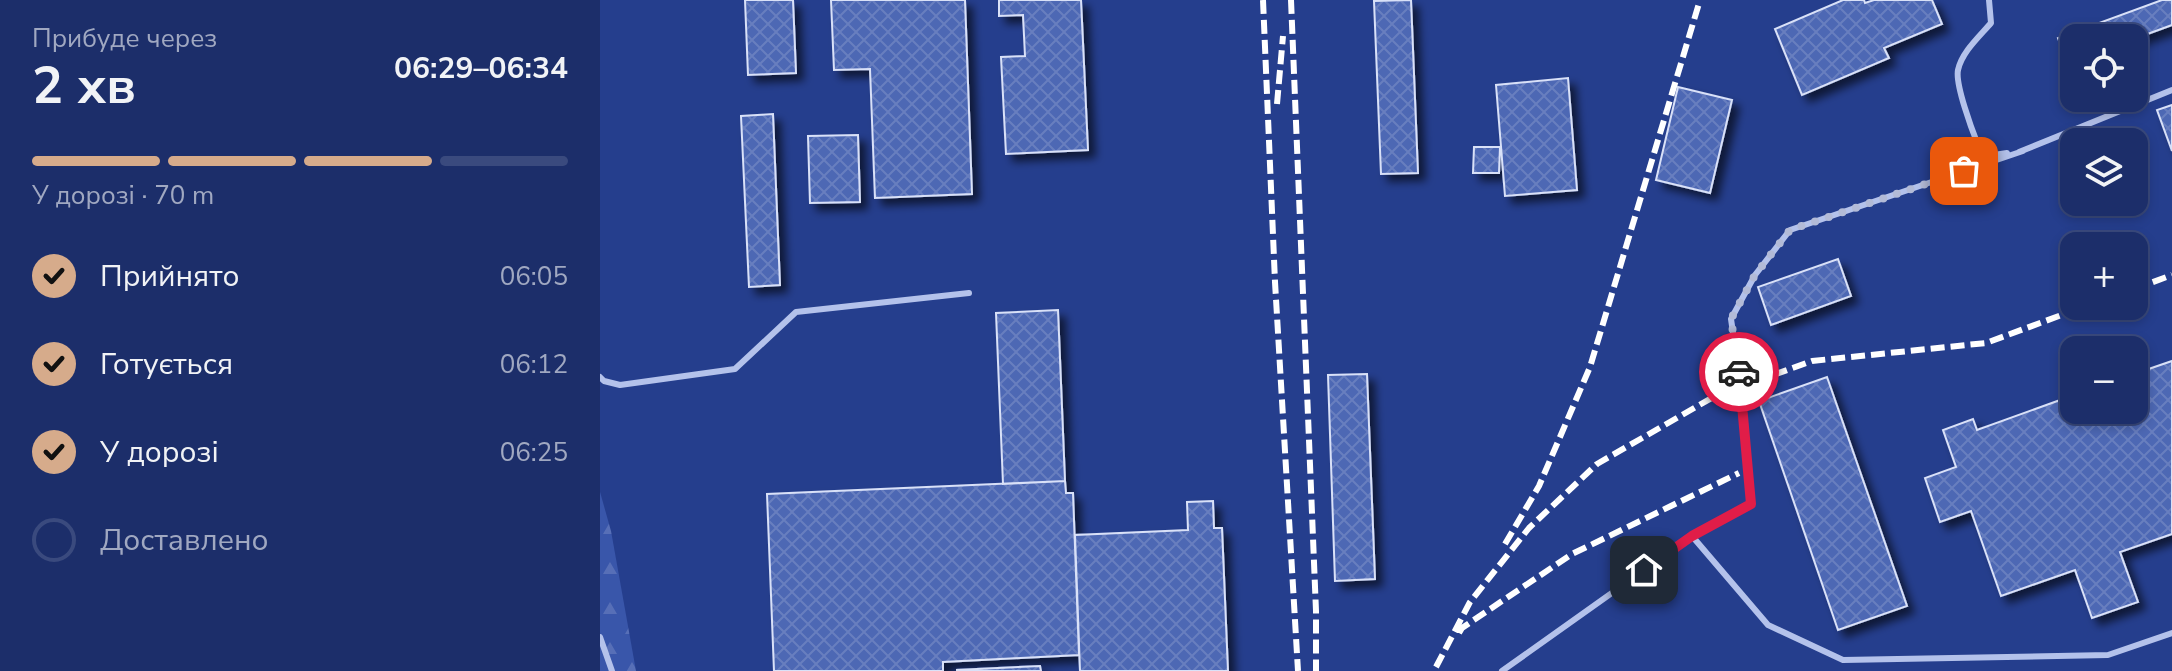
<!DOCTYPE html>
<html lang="uk">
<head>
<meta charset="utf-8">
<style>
  body { margin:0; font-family:"Nunito Sans",sans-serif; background:#253670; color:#f1f3f6; height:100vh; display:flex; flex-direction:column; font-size:30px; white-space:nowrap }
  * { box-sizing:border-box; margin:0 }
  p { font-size:26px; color:#a0a8c1 }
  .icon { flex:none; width:44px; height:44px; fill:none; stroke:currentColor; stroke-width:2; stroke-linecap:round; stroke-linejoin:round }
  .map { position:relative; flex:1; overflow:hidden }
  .details { display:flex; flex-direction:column; background:#1c2e6a; width:600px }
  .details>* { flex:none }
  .tools { position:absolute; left:1460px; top:24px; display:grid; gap:16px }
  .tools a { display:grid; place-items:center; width:88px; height:88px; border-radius:16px; background:#1c2e6a; box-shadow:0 4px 12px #0003,0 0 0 2px #3a4a7e; font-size:40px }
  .pin { position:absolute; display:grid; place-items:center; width:68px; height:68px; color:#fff; margin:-34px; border-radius:16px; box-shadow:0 4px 12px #0006 }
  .courier { position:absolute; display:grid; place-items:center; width:80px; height:80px; margin:-40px; border:6px solid #e11d48; border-radius:50%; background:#fff; color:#222; box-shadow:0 2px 10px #0007 }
  .headline em { font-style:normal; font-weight:700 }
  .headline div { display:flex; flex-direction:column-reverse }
  .headline { display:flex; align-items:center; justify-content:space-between; height:136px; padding:0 32px }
  h1 { font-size:52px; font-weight:700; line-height:60px }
  .bar { display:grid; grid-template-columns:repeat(4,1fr); gap:12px 8px; align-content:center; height:96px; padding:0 32px }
  .bar i { height:10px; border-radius:6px; background:#3a4a7e }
  .bar .on { background:#d6ab8b }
  .bar p { grid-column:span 4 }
  ol { padding:0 32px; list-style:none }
  li { display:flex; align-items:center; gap:24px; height:88px }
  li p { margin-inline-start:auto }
  li .icon { padding:8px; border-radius:50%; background:#d6ab8b; color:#111; stroke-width:4 }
  li:last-child { color:#a0a8c1 }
  li i { width:44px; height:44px; border:4px solid #3a4a7e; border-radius:50% }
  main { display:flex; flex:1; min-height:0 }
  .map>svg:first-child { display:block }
  .forest { fill:url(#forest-firs) }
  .building { fill:url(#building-cross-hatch); stroke:#d9e1f8; stroke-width:2; filter:url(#shadow) }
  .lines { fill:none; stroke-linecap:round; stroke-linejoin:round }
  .service { stroke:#b4c2eb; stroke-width:6 }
  .rail { stroke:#fff; stroke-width:6; stroke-dasharray:14 6; stroke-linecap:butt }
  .done { stroke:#b3bbd7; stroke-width:8; stroke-dasharray:0 14.4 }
  .route { stroke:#e11d48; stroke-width:10 }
</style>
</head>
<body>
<main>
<section class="details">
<div class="headline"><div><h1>2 хв</h1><p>Прибуде через</p></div><em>06:29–06:34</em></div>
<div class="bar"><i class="on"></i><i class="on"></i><i class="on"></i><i></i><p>У дорозі · 70 m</p></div>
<ol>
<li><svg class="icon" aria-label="check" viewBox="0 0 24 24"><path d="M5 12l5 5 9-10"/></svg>Прийнято<p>06:05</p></li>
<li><svg class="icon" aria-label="check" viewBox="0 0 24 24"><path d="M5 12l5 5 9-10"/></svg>Готується<p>06:12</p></li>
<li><svg class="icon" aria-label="check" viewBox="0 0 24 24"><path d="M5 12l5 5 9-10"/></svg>У дорозі<p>06:25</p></li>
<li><i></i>Доставлено</li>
</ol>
</section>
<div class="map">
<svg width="1572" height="671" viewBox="0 0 1572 671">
  <defs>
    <pattern id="forest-firs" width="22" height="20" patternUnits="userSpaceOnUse" patternTransform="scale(2)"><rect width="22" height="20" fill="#3956aa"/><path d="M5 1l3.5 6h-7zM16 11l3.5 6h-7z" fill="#576fb7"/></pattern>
    <pattern id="building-cross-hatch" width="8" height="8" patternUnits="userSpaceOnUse" patternTransform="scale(2)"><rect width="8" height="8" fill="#4d67b4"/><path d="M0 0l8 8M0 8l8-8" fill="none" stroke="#687ebf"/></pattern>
    <filter id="shadow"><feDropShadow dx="7" dy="7" stdDeviation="4" flood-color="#0009"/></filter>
  </defs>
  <rect width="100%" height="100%" fill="#253e8d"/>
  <path class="forest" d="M0,492L11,531L36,671H0Z"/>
  <path class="building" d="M145,0H193L196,73L148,75Z
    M231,0H365L372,194L275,198L270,69L234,70Z
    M399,0H481L488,150L406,154L401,57L425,56L423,15L399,16Z
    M811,0L818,173L781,174L774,1Z
    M1243,0H1264L1265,3L1274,0H1332L1342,24L1284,48L1289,58L1202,95L1175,29Z
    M1562,0H1572V25L1534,39L1474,38V61L1467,63L1458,38Z
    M968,78L977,190L905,196L896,85Z
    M1078,87L1132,100L1110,193L1056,180Z
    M1572,105V151L1557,110Z
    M173,114L180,285L149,287L141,116Z
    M258,135L260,202L210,203L208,136Z
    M874,147H900L899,173H873Z
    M1238,259L1251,296L1171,325L1158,287Z
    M458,310L465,481L403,484L396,313Z
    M1572,361V534L1520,552L1538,602L1492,618L1475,570L1401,596L1371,511L1340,522L1325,478L1356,467L1343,430L1373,419L1377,430L1474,395V410H1534V374Z
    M767,374L775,579L735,581L728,375Z
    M1227,377L1307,606L1238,630L1159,401Z
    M465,481L466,493H473L479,655L343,662V671H174L167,494Z
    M613,501L614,528H622L628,671H480L475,535L588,530L587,502Z
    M440,666L441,671H357V670Z"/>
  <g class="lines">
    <path class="service" d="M1389,0L1391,23C1379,37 1362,52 1358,70C1355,84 1372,130 1378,145L1394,155L1407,153
      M1419,152L1572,90
      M0,377L4,381L20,385L135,369L196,312L369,293
      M1092,536L1168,625L1243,660L1508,655L1572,633
      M0,637L12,671
      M902,671L1092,536L1151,504L1141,387L1131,319L1155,275L1190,230L1423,151"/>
    <path class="rail" d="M663,0L675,282L698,671
      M691,0L716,611V671
      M677,104L683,36
      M1534,289L1572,275
      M905,544L939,486L990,367L1100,0
      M859,633L862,628L972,554L1139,473
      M836,667L870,602L929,528L997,464L1115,396L1212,361L1386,343L1486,306"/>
  </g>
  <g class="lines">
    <path class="done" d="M1139,372L1131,319L1155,275L1190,230L1364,171"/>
    <path class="route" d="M1044,570L1092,536L1151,504L1139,372"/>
  </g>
</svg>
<div class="tools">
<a><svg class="icon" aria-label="locate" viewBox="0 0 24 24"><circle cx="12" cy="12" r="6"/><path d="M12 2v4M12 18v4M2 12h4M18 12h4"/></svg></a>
<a><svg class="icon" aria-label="layers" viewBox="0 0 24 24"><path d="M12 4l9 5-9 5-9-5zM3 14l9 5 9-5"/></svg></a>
<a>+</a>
<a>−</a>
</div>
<div class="pin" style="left:1364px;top:171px;background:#ea580c"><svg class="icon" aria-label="bag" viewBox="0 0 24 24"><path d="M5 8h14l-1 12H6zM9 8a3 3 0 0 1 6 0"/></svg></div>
<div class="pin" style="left:1044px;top:570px;background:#1f2937"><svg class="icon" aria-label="home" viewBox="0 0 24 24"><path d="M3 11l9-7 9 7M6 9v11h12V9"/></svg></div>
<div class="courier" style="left:1139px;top:372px"><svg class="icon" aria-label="car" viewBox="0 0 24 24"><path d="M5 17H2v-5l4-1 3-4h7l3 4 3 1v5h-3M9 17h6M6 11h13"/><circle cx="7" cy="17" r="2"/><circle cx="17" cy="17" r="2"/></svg></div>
</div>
</main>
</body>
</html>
